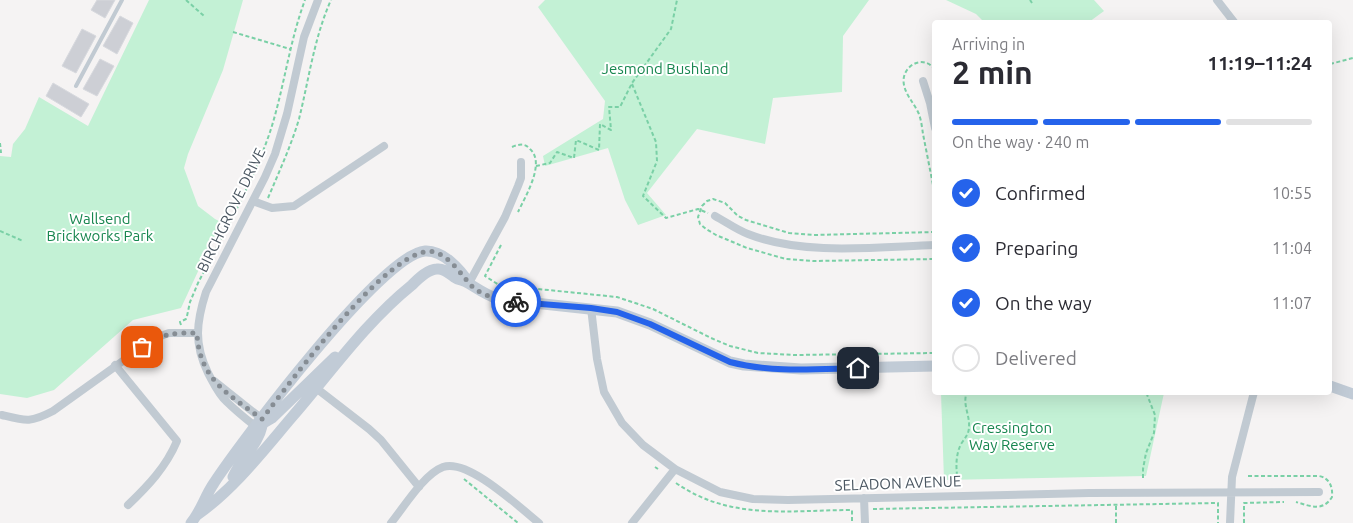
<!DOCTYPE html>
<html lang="en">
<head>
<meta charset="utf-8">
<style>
  body { margin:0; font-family:Ubuntu,sans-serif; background:#f2f2f3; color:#2b2b33; height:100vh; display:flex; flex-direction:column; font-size:19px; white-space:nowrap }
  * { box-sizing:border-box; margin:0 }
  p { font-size:16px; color:#7c7c81 }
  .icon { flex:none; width:28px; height:28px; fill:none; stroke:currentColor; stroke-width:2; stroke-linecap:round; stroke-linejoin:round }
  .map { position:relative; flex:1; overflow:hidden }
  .sheet { position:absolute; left:932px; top:20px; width:400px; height:375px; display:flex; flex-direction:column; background:#fff; border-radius:5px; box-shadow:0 5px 20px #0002 }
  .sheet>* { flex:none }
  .pin { position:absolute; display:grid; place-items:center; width:42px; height:42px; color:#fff; margin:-21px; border-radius:10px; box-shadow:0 2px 8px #0006 }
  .courier { position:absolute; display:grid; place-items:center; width:50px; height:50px; margin:-25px; border:4px solid #2563eb; border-radius:50%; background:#fff; color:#222; box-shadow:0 1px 6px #0007 }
  .head em { font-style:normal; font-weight:600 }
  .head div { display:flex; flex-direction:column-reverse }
  .head { display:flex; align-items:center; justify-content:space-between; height:85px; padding:0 20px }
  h1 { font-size:32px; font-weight:600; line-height:38px }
  .bar { display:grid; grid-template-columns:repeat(4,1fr); gap:8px 5px; align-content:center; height:60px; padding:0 20px }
  .bar i { height:6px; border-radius:4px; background:#e1e1e2 }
  .bar .current { background:#2563eb }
  .bar p { grid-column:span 4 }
  ol { padding:0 20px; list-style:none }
  li { display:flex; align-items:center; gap:15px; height:55px }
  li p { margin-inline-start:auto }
  li .icon { padding:5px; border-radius:50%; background:#2563eb; color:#fff; stroke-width:4 }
  li:last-child { color:#7c7c81 }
  li i { width:28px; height:28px; border:2px solid #e1e1e2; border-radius:50% }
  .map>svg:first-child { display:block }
  .green { fill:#c3f1d5 }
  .building { fill:#cdcfd5; stroke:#d7d9de }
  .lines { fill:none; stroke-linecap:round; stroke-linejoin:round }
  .path { stroke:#7ad0a6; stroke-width:2; stroke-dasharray:4 2.5; stroke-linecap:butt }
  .lane { stroke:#c1cad2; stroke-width:4 }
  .street { stroke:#c1cad2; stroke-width:8 }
  .secondary { stroke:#c1cbd6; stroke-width:11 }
  .done { stroke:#868d94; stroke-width:5; stroke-dasharray:0 9 }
  .route { stroke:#2563eb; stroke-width:6 }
  .labels { text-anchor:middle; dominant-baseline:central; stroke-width:4; stroke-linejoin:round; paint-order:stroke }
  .park-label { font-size:15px; fill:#17864f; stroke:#fff }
  .street-label { font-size:15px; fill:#4a5661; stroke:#fff }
</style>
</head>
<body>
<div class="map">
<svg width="1353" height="523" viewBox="0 0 1353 523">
  <rect width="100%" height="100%" fill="#f5f3f3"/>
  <path class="green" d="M149,0H243L223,70L188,154L184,168L198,206L215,219L221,222L181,308L133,320L54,390L27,398L0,394V156L11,157L13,144L25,129L39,97L88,126Z
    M545,0H869L843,36L842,92L773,98L765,144L697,129L647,193L666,215L638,225L625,200L608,148L545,166L543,156L603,119L605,101L538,7Z
    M946,0H1094L1104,11L1089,22H984L976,14Z
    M941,393V392L1164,393L1146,476L944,480Z"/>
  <path class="building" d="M97,0H115L105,18L91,10Z
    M120,16L133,23L117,54L103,46Z
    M82,29L96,36L76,73L62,66Z
    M100,59L114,66L97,96L83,89Z
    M53,83L89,104L81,117L46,96Z"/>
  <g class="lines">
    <path class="path" d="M186,0L204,16
      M1030,0L1032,3
      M233,32L290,49
      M1330,64L1353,58
      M935,70C924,53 900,66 904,85C906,95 913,102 918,112C921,118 922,127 923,134C927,154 931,175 935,195
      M632,84L656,142L657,161L643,196L666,218L698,209L708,213
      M0,143L1,153
      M512,147C519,144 525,143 530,149C546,163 525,197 518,212
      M536,166L550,163L557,152L574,158L576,140L599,150L600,124L611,130L609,107H620L632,83L671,29L677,0
      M268,198C279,172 291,146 299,119C309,79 314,38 331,0
      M0,231L23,241
      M935,232L814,235L789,233L746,220L738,216L725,203L713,199L707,201L702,206L698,217L700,224L706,229L716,235L747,248L786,259L814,261L935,259
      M501,245L485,276L499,285L617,297L653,309L711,338L730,346L758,353L795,355L935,353
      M181,325L180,322L186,319L187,316L190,302L198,283C223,234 252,185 270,132C284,89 289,43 305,0
      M655,467L658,469
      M1248,476H1319C1329,478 1333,486 1332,497C1323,512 1310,506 1296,502
      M1143,478V469L1146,453L1154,433L1155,415L1146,392
      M464,479L518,523
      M958,482C956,470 955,456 961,444C965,438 969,434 969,427C970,415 962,404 967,392
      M676,483C731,521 789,510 852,510V523
      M873,509L1218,503V523
      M1116,523V505
      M1244,523V503L1284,502"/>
    <path class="lane" d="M76,86L122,0"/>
    <path class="street" d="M1217,0L1234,22
      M923,81L930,103L935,128
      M253,201L272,208L294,206L384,146
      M715,216C726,222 737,230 748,234C804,256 876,247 935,245
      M469,283L505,217L518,186L521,178V162
      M591,308L597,359L604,392L622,423L643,445L675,469L720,492L753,499L788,500L1089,493L1319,492
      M115,365L177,441C166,467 148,486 128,505
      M214,381L262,419
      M316,388L369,429L381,440L419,487
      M2,415C26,421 30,423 53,411L155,338L169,333H197
      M256,427C246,419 236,411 227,402C218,394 214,384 208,373C194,344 196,323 206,292L265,177L275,154L287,114L304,37L318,0
      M864,498L865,523
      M391,523C404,507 424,474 443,467C468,458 519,507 539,523
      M632,523L675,469
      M1230,523L1232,477L1254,392"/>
    <path class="secondary" d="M1330,386L1353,394
      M260,425L272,418L335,357
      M233,477C241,458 258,445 262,426
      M197,515C234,489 263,451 292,417C331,372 365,323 412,285C418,279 428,269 437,269C444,268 449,274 454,277C458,280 463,280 468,283C478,289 486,295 498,299L617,312L650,324L730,362L744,365L801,369L935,366
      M191,523C201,511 205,496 214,483C241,442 382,254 425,251C443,250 460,269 469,283"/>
  </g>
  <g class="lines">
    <path class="done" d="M142,347C163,333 172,333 197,333C199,379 228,394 262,419C287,387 393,240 435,252C449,257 459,271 468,282C479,296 500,300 516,302"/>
    <path class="route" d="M516,302L591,308L617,312L650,324L730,362C772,373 816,369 858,368"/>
  </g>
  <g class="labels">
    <g class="park-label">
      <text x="665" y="68">Jesmond Bushland</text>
      <text x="100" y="218">Wallsend<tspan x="100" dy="17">Brickworks Park</tspan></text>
      <text x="1012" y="427">Cressington<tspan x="1012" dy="17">Way Reserve</tspan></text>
    </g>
    <g class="street-label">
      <text transform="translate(231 210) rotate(-64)">BIRCHGROVE DRIVE</text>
      <text transform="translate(898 483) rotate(-2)">SELADON AVENUE</text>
    </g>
  </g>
</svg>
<div class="pin" style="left:142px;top:347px;background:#ea580c"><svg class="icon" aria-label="bag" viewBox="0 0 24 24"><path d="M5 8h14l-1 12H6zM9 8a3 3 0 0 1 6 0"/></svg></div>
<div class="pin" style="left:858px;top:368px;background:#1f2937"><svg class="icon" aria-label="home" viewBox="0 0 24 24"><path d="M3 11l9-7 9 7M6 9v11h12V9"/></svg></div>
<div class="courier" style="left:516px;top:302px"><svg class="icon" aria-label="bike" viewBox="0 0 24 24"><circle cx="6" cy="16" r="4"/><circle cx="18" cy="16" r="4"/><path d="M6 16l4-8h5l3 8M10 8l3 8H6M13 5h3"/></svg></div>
<section class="sheet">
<div class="head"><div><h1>2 min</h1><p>Arriving in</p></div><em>11:19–11:24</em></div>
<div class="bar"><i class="current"></i><i class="current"></i><i class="current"></i><i></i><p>On the way · 240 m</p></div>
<ol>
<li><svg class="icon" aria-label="check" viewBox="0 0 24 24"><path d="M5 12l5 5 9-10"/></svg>Confirmed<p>10:55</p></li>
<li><svg class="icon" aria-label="check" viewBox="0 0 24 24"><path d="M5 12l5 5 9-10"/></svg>Preparing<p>11:04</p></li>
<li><svg class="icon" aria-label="check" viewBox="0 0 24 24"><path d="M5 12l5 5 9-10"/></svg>On the way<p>11:07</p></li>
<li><i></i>Delivered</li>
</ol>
</section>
</div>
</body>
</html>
